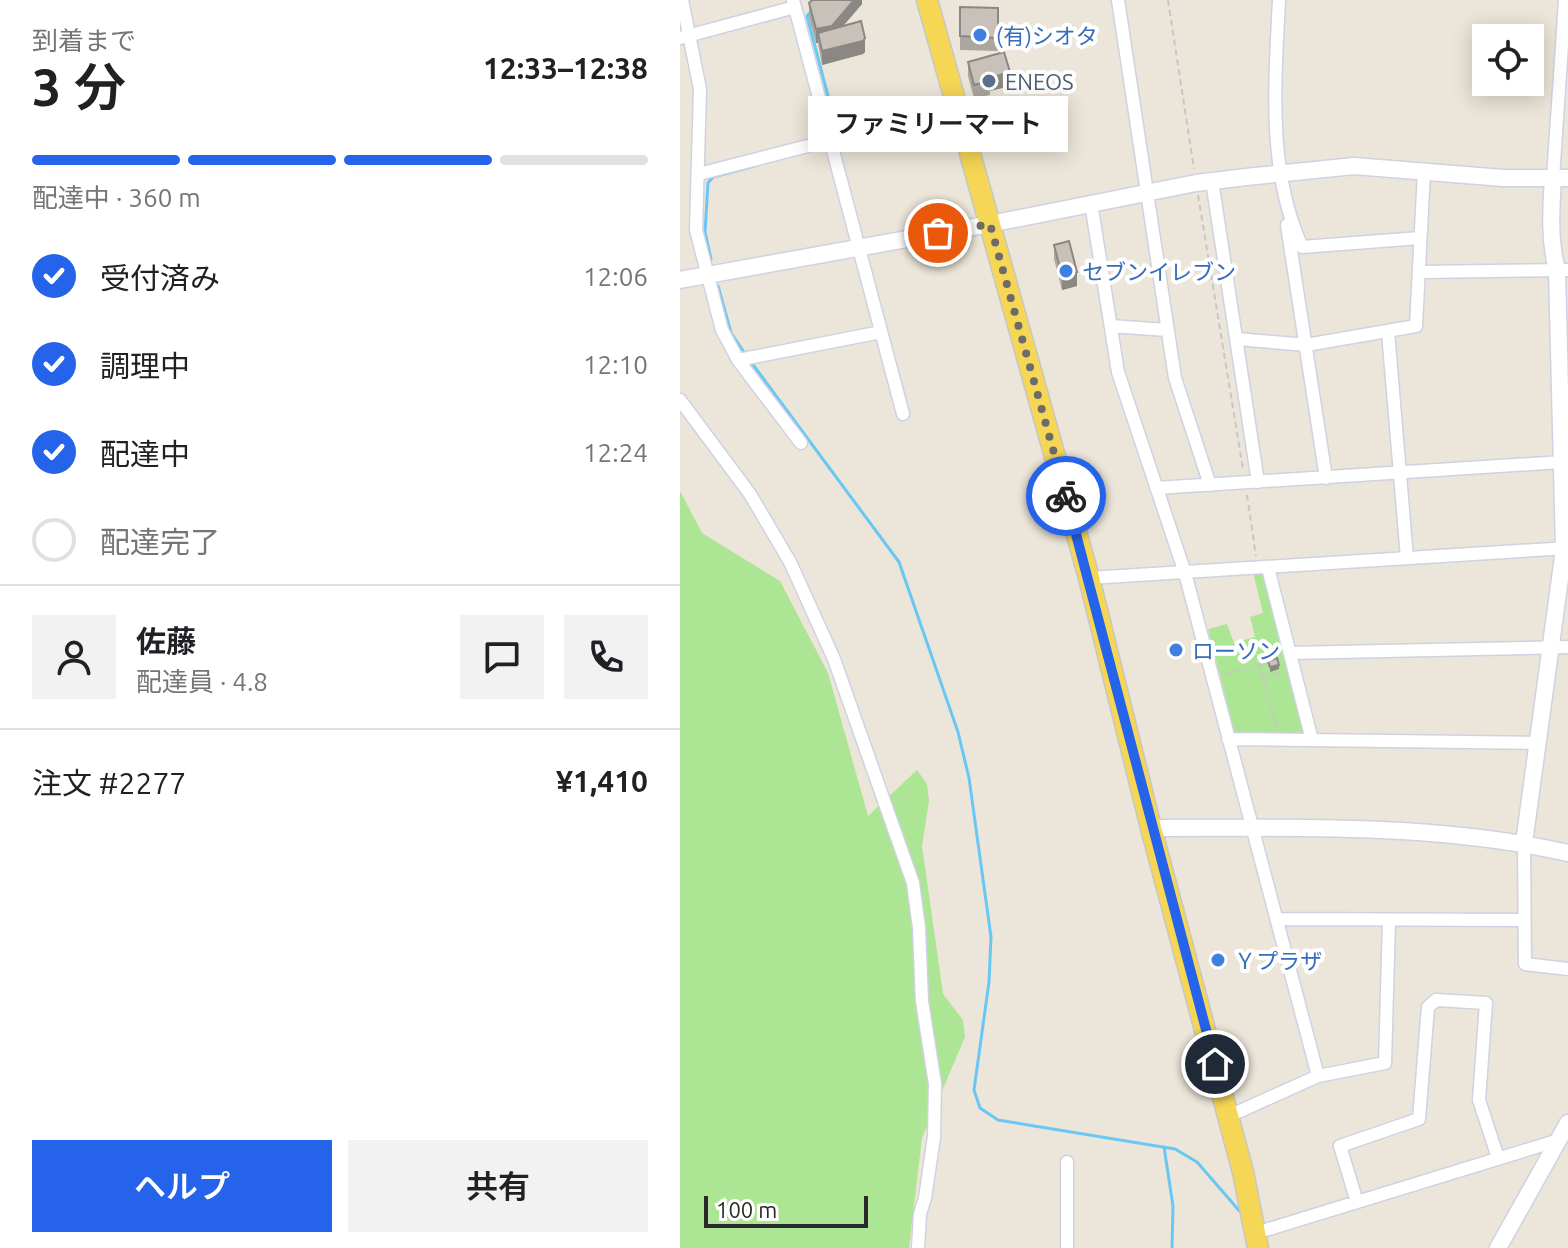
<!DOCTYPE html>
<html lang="ja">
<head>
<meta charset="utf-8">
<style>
  body { margin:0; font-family:Ubuntu,"Noto Sans JP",sans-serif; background:#f2f2f2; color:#202124; height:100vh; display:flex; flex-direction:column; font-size:30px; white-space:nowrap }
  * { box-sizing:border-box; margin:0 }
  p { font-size:26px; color:#757577 }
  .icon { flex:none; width:44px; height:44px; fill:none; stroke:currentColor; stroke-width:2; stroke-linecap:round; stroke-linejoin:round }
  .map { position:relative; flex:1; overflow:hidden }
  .drawer { display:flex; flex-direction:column; background:#fff; width:680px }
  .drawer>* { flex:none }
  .tools { position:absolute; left:792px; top:24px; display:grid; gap:16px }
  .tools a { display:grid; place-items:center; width:72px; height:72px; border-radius:0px; background:#fff; box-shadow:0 4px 20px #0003; font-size:40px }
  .scale { position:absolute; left:24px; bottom:20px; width:164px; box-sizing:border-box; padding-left:8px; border:4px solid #292929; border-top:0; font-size:22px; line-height:28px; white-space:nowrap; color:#292929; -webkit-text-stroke:6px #fff; paint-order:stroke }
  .pin { position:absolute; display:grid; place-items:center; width:68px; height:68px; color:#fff; margin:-34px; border:4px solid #fff; border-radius:50%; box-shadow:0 2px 8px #0007 }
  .courier { position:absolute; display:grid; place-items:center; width:80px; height:80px; margin:-40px; border:6px solid #2563eb; border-radius:50%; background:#fff; color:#222; box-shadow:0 2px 10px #0007 }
  .bubble { position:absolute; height:56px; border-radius:0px; background:#fff; box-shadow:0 4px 20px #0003; font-size:26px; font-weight:600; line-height:56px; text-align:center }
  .overview em { font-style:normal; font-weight:600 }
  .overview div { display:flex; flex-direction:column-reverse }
  .overview { display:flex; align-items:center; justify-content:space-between; height:136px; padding:0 32px }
  h1 { font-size:52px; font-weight:600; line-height:60px }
  .bar { display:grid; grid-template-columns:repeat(4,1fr); gap:12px 8px; align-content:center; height:96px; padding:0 32px }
  .bar i { height:10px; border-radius:6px; background:#e0e0e0 }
  .bar .on { background:#2563eb }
  .bar p { grid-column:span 4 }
  .line { display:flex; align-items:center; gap:20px; padding:0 32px; border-top:2px solid #e0e0e0 }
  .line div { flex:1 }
  .round { display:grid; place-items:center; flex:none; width:84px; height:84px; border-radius:0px; background:#f2f2f2 }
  ol { padding:0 32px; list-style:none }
  li { display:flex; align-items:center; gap:24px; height:88px }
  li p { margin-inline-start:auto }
  li .icon { padding:8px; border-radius:50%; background:#2563eb; color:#fff; stroke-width:4 }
  li:last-child { color:#757577 }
  li i { width:44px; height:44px; border:4px solid #e0e0e0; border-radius:50% }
  .primary-button { display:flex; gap:16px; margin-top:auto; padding:16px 32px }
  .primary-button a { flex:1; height:92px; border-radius:0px; background:#2563eb; color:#fff; font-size:32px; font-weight:600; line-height:92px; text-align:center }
  .primary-button a+a { background:#f2f2f2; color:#202124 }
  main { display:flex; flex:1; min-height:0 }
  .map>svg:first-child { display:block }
  .green { fill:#ace593 }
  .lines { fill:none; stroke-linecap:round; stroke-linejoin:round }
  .stream { stroke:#68c8f3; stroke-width:3 }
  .minor-casing { stroke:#cfd2e2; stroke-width:15 }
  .tertiary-casing { stroke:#cfd2e2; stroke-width:19 }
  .primary-casing { stroke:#c7c7c7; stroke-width:23 }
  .path { stroke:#c7c7c7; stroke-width:2; stroke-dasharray:6 4; stroke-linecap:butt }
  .minor { stroke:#fff; stroke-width:12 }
  .tertiary { stroke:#fff; stroke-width:16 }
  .primary { stroke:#f5d655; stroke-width:20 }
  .wall { fill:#aba69f }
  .shaded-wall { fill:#8b8782 }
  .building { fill:#c7c1b9; stroke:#8b8782; stroke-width:2 }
  .done { stroke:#6d6b67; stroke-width:8; stroke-dasharray:0 14.4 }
  .route { stroke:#2563eb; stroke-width:10 }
  .shop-dot { fill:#3f7fe0; stroke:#fff; stroke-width:3 }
  .service-dot { fill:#5c6f8a; stroke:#fff; stroke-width:3 }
  .labels { text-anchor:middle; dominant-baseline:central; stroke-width:8; stroke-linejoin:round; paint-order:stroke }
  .shop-label { font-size:22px; fill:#366cbe; stroke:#fff; text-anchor:start }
  .service-label { font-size:22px; fill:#4e5e75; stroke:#fff; text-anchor:start }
</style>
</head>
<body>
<main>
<section class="drawer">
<div class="overview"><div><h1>3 分</h1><p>到着まで</p></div><em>12:33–12:38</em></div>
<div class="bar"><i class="on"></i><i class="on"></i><i class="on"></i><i></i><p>配達中 · 360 m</p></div>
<ol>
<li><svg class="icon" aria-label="check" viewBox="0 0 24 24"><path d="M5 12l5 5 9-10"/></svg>受付済み<p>12:06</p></li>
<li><svg class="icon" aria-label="check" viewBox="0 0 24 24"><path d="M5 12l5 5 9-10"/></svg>調理中<p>12:10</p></li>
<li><svg class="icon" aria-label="check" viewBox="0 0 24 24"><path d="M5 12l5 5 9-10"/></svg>配達中<p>12:24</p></li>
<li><i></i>配達完了</li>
</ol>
<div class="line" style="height:144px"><a class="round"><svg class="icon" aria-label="person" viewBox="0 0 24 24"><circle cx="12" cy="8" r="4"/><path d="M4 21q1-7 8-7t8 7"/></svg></a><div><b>佐藤</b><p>配達員 · 4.8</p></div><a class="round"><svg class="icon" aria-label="chat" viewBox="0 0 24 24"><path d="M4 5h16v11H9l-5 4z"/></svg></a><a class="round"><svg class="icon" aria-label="phone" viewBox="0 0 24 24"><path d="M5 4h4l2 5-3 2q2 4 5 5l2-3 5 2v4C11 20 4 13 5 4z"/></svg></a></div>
<div class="line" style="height:104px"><div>注文 #2277</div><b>¥1,410</b></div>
<div class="primary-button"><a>ヘルプ</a><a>共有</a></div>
</section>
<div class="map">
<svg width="888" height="1248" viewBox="0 0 888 1248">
  <rect width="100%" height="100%" fill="#ece5d9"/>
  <path class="green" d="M0,491L22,533L100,581L148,673L188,816L237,770L247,784L249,801L242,846L263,994L283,1020L285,1037L242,1138L229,1248H0Z
    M584,571L625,735L555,734L528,629L547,624L554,643L575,637L570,617L583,613L573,572Z"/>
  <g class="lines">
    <path class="stream" d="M132,10L127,16L154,119L152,124
      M31,259L25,232L28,183L33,177L78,165
      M38,286L51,333L66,355
      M71,362L219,562L278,732L289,778L311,937L309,982L294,1090L300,1108L318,1120L495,1149L517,1162L563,1215
      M484,1147L493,1206L492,1248"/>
    <g class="minor-casing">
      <path id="minor" d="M2,0L20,89L16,230L42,330L58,360L121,443
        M113,0L223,414
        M438,0L495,378L530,485
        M599,0C595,82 587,171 622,247L740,238
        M0,38L115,7
        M19,174L151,140
        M873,178L885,0
        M532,181L578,482
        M411,203L438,372L505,573L638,1076
        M607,225L646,478
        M739,272L888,270
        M431,326L487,330
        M708,332L727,558
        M557,339L626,345L736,326L744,171
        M58,360L201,332
        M0,400L70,494L110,562L154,659L233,883L239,928L242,1001L255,1084L254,1137L245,1198L240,1214L238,1248
        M476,488L882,462
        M588,568L632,740
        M409,578L888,548
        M610,653L888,647
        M548,739L858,743
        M844,843L845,964L888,969
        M597,919L844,920
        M549,1116L638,1076L705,1063L709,920
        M677,1202L660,1146L739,1119L748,1007L756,1000L806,1003L799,1100L818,1158
        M576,1233L879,1140
        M387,1248V1162"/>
    </g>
    <g class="tertiary-casing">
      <path id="tertiary" d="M0,280L310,224L516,183L566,177L674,166L823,178H888
        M471,828C607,828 755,823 888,853
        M844,843L884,549L877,270C869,240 871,209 873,178
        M818,1248L888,1123"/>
    </g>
    <g class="primary-casing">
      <path id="primary" d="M247,0L409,578L471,828L563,1172L578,1248"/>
    </g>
    <path class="path" d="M488,0L514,169
      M518,195L563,469
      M567,495L576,556
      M579,664L597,729
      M545,674L589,662
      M584,678L601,673"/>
    <use href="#minor" class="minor"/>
    <use href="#tertiary" class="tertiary"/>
    <use href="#primary" class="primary"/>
  </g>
  <path class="wall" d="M182,0V4L163,26L185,52L183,54L142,65L138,43H136L129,17V3Z
    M280,7L318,8V51L280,50Z
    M288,62L330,86L310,91V95L294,98L288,76Z
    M316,116H335V144H316Z
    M374,245L397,286L382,290L374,259Z"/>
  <path class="shaded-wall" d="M174,0H182V4L152,39L138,33V43H136V29Z
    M185,38V52L183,54L142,65V51Z
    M330,72V86L310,91V78Z
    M397,272V286L382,290V276Z
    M599,665V669L590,672V667Z"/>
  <path class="building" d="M132,0H174L152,26L136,29L129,3Z
    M280,7L318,8V38L280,36Z
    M181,21L185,38L183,41L142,51L138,33Z
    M324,52L330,72L310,78V81L294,85L288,62Z
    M316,116H335V135H316Z
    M389,241L397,272L382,276L374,245Z
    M597,658L599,665L590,667L588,661Z"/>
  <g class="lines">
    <path class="done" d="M258,233L310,224L386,496"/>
    <path class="route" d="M386,496L535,1064"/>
  </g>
  <g class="shop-dot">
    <circle cx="300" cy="35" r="8"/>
    <circle cx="386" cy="271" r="8"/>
    <circle cx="496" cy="650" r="8"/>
    <circle cx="538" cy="960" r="8"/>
  </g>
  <circle class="service-dot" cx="309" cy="81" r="8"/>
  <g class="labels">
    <g class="shop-label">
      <text x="316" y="35">(有)シオタ</text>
      <text x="402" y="271">セブンイレブン</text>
      <text x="512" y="650">ローソン</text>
      <text x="554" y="960">Ｙプラザ</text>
    </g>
    <g class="service-label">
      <text x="325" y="81">ENEOS</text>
    </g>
  </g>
</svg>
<div class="tools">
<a><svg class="icon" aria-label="locate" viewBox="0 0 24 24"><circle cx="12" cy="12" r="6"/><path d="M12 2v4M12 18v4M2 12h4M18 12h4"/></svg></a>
</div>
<div class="scale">100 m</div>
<div class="pin" style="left:258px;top:233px;background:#ea580c"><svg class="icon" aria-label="bag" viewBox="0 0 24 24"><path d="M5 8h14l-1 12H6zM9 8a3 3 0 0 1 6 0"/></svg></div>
<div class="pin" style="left:535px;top:1064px;background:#1f2937"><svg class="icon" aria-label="home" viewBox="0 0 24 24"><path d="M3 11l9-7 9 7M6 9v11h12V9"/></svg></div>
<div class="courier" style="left:386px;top:496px"><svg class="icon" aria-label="bike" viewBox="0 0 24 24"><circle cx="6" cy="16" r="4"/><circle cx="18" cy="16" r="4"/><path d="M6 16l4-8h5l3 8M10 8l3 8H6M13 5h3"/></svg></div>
<div class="bubble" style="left:128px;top:96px;width:260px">ファミリーマート</div>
</div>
</main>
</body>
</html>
